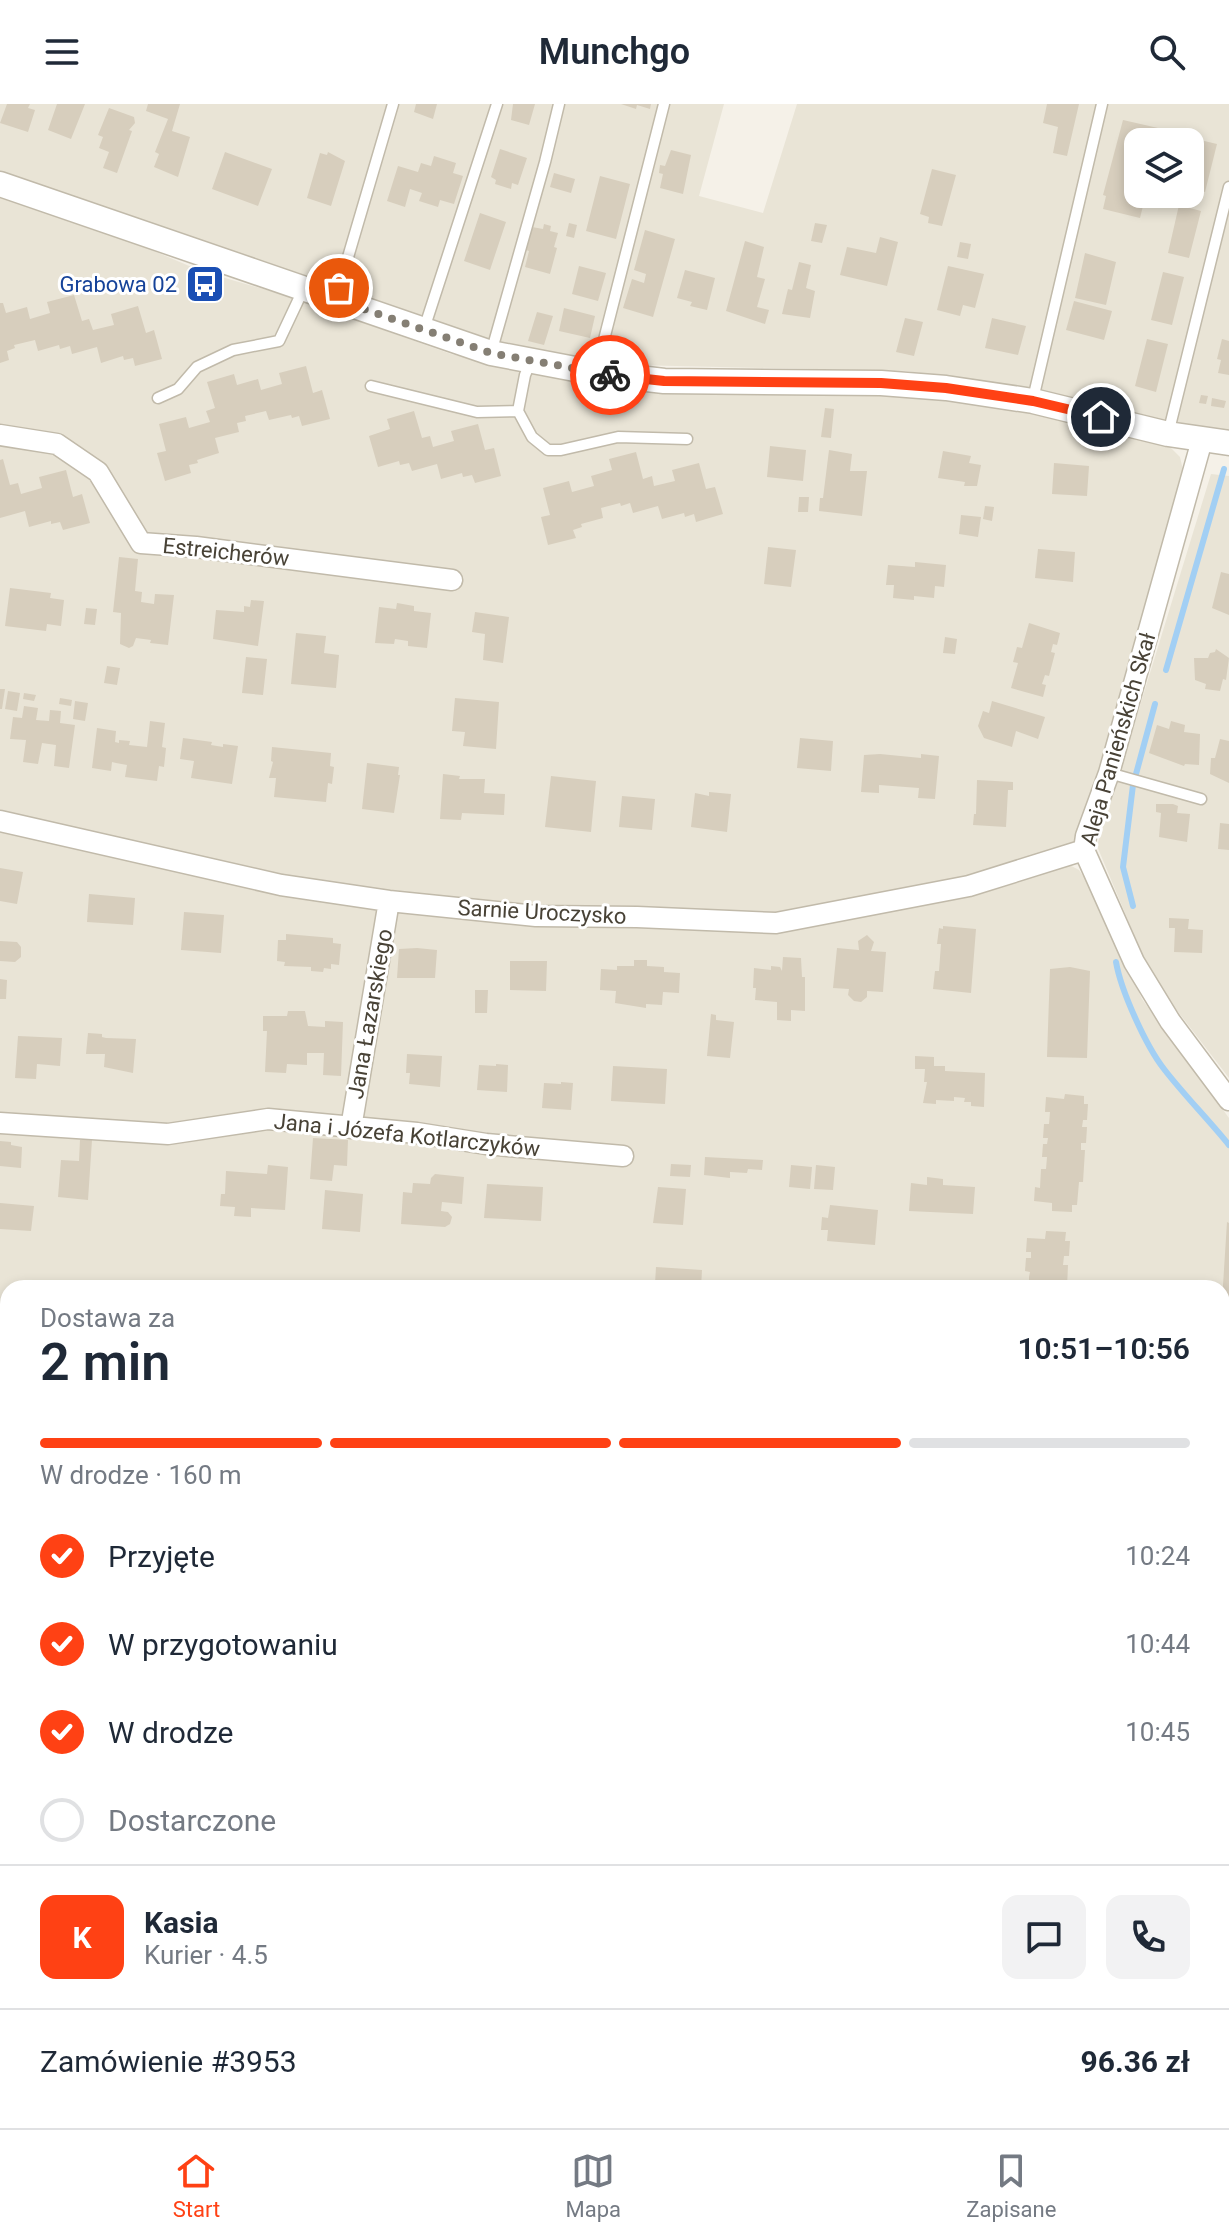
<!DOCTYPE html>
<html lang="pl">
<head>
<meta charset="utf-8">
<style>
  body { margin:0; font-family:Roboto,sans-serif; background:#f2f2f3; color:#1f2937; height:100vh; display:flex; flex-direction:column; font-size:30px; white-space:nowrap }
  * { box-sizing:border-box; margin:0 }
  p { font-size:26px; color:#747a83 }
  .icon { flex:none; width:44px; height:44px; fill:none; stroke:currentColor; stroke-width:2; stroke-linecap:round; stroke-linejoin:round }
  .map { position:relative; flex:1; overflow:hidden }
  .details { position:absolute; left:0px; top:1176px; width:1230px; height:848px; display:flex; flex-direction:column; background:#fff; border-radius:24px 24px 0 0; box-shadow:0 4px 12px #0003 }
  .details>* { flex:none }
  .tools { position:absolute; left:1124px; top:24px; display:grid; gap:16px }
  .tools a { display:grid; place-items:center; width:80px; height:80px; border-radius:16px; background:#fff; box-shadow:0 4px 12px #0003; font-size:40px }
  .pin { position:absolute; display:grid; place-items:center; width:68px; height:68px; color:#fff; margin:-34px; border:4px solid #fff; border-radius:50%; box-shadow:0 2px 8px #0007 }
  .courier { position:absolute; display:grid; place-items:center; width:80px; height:80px; margin:-40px; border:6px solid #ff4114; border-radius:50%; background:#fff; color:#222; box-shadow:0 2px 10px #0007 }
  .summary em { font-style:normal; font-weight:600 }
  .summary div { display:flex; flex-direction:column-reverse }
  .summary { display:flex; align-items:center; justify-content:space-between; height:136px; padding:0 40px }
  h1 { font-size:52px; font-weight:600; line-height:60px }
  .bar { display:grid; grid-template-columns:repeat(4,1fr); gap:12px 8px; align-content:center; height:96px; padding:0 40px }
  .bar i { height:10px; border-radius:6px; background:#e0e1e3 }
  .bar .selected { background:#ff4114 }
  .bar p { grid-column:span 4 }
  .line { display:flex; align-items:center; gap:20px; padding:0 40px; border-top:2px solid #e0e1e3 }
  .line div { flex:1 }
  .round { display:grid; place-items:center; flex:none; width:84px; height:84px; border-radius:16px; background:#f2f2f3 }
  ol { padding:0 40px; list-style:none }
  li { display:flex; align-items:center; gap:24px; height:88px }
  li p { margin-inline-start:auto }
  li .icon { padding:8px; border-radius:50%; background:#ff4114; color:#fff; stroke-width:4 }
  li:last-child { color:#747a83 }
  li i { width:44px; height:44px; border:4px solid #e0e1e3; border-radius:50% }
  header { display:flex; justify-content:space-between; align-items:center; height:104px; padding:0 40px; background:#fff; font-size:36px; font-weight:600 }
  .tab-bar { display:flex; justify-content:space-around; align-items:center; height:112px; border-top:2px solid #e0e1e3; background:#fff; font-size:22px; color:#747a83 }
  .tab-bar a { display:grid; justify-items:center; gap:4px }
  .tab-bar .selected { color:#ff4114 }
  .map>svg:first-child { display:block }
  .residential { fill:#e9e4d6; fill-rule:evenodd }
  .green { fill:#cdebaf }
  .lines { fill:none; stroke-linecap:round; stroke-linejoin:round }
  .stream { stroke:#a2cff4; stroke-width:6 }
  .building { fill:#d7cebd }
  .service-casing { stroke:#c1baaa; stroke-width:13 }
  .minor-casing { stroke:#c1baaa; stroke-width:23 }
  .tertiary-casing { stroke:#c1baaa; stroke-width:27 }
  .path { stroke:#c3b69a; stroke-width:4; stroke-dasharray:4 4; stroke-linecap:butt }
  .service { stroke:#fff; stroke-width:10 }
  .minor { stroke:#fff; stroke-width:20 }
  .tertiary { stroke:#fff; stroke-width:24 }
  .done { stroke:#857f74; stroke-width:8; stroke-dasharray:0 14.4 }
  .route { stroke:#ff4114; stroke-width:10 }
  .labels { text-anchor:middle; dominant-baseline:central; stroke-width:6; stroke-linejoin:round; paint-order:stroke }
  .transit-label { font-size:22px; fill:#164399; stroke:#fff; text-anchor:end }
  .street-label { font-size:22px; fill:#484236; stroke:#fff }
</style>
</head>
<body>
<header><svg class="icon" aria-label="menu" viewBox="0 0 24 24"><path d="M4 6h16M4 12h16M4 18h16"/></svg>Munchgo<svg class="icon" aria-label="search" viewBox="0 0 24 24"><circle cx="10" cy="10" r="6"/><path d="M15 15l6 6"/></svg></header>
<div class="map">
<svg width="1229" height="2024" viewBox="0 0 1229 2024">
  <rect width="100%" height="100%" fill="#f5f1e8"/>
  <path class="residential" d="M0,0H724L699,92L763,109L797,0H1229V328L1142,312L1007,281L906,267L632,261L569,255L496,240L0,71ZM1138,38H1190V90H1138Z
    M0,93L121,133L201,167L291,193L451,250L540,271L611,284L732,291L880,289L1016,305L1167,340L1180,353L1183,366L1087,723L1073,740L990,770L775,812L498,802L295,778L0,712Z
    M1211,370L1229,372V974L1152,874L1097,742Z
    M0,726L285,790L766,824L1062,757L1079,766L1095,790L1142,895L1229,1014V1382L1222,1381V1184H8V1308L0,1307Z
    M0,1574H8V1929L0,1928Z
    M154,2016H930L928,2024H153Z"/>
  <path class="green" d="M1222,1678L1229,1679V1796L1222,1812Z
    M1229,1853L1228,2024H1131L1136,2016H1222V1866Z
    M930,2016H1078L1075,2024H928Z"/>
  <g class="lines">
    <path class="stream" d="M1166,566L1224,365
      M1136,670L1155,600
      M1133,681L1123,763L1133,802
      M1116,858C1121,887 1146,942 1164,965C1184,991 1208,1015 1229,1041
      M1222,1785L1229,1768
      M1114,2024L1118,2016"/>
  </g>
  <path class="building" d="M7,0H30L28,4L35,6L28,28L0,19Z
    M57,0H85L71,35L48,26Z
    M148,0H180L172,27L190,33L178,73L154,63L159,50L155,48L168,15L146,7Z
    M416,0H437L433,15L414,8Z
    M513,0H535L529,21L511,16Z
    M621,0H651L650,5L637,1L636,5Z
    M1047,0H1079L1067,52L1053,49L1058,23L1043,19Z
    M109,4L134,13L135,19L129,26L132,27L117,69L103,64L109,48L99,44L103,33L98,31Z
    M1123,16L1158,24L1155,38H1138V90H1146L1140,114L1103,105L1106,92L1103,91Z
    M1196,35L1217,40L1205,88L1190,84V54Z
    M500,45L527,54L518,81L512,79L511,85L495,80L496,76L491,73Z
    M671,46L691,51L683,90L660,84L663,70L659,69L660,61L665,62Z
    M225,48L272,65L258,102L212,85Z
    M328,48L345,57L331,102L307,94L320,49L327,51Z
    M434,52L456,59L453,69L463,72L454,100L440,96L438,103L419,97L422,89L410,85L405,103L387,97L398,62L418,68L421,59L431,62Z
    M932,65L956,71L942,122L928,119L929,113L920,110Z
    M554,69L575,75L571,89L550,83Z
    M600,72L630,80L616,135L586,127Z
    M1179,101L1201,107L1189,154L1168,149Z
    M480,109L506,118L490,166L464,157Z
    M569,119L577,121L574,134L566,132Z
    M815,119L827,121L822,139L811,137Z
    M544,120L551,122L550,127L558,129L554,143L557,144L550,170L525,163L529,147L526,146L532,123L543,125Z
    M645,126L675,135L653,213L623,204L632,175L644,179L646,170L634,166Z
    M880,133L898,138L887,182L840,171L847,143L876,149Z
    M745,137L764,143L757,173L765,175L757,203L769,206L765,220L726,207Z
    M960,138L971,140L968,155L957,153Z
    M1085,149L1116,158L1106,201L1075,194Z
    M799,158L811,161L806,184L815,187L810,214L782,210L788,185L792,186Z
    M579,162L606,169L598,197L572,190Z
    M948,162L984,170L975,204L963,201L960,212L937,206Z
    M685,166L715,174L707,206L690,202L692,198L677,194Z
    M1163,168L1184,173L1172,221L1151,216Z
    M74,191L82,217L89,215L93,226L114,221L111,210L138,202L146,229L154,226L162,255L135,262L133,254L124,256L123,252L101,259L97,243L72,250L70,242L60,245L59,241L38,247L35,236L14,241L15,244L7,247L9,256L0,259V199H3L6,209L27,203L30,215L50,209L47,198Z
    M1074,197L1112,207L1104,236L1066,226Z
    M564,204L595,212L590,234L559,227Z
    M537,208L553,212L544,241L528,237Z
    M905,214L923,218L914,252L896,248Z
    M992,214L1026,222L1018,251L985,244Z
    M1147,235L1168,240L1156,288L1135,282Z
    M1222,235L1229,237V271L1218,269L1221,256L1217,255Z
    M306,262L313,289L322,286L330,315L302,322L299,312L292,314L291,311L269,316L266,307L245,312L246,317L237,319L239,328L215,334L219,349L197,356L198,359L189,361L191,369L165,377L157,349L166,347L159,320L186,313L189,324L210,318L206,307L215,304L207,278L234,270L237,281L258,275L261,286L282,280L279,269Z
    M1201,291L1208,292L1206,300L1199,299Z
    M1212,294L1226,297L1224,304L1211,302Z
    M825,304L834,305L831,334L821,333Z
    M414,307L422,334L430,332L433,343L454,337L451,327L478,320L485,346L494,344L501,372L475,379L472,371L463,373L462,369L441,375L437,360L412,367L409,359L400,361L399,357L378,363L369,332L390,325L387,315Z
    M770,342L806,346L803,377L767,373Z
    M829,346L852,350L850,367H867L862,412L819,407L820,394H823Z
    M943,347L971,352L969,359L981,361L977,382H964L965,378L938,374Z
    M636,348L643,375L652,372L654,382L675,377L672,366L699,359L706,385L715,383L723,410L696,418L694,410L685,413L684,409L662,415L658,402L633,409L630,399L621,402L620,399L601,404L603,414L581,420L582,423L573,426L576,434L548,441L541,413L550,411L543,384L569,377L572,388L594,382L591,372L612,366L609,355Z
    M3,355L10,381L18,379L21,390L42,384L39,373L66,366L73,393L82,390L90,419L63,426L60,418L51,420V417L29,423L25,407L0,414V356Z
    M1054,359L1089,362L1087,392L1052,390Z
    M799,393H809L808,408H798Z
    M985,402L994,403L992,417L983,415Z
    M961,411L981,413L978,433L959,430Z
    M768,443L796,446L791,483L764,480Z
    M1038,445L1075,448L1073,478L1035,474Z
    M119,453L138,455L135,487L142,488L141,498L154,500L155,490L174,491L168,541L150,539L151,536L136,534L133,542L129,544L120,540L121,509L113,508Z
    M915,458L946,461L944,483L935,482L934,494L914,492V496L893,494L894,481H886L888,461L915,463Z
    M1221,468L1229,470V511L1212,504Z
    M10,484L51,489L50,494L64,496L61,522L47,520L46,527L5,522Z
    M251,496L264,497L258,542L213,535L216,506L244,508V502L250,503Z
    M397,499L414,502V507L431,509L427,544L408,542V537L395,535L394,540L375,539L379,503L396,505Z
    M86,504L97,505L95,521L84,520Z
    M475,508L509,513L503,559L483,556L485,530L472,528Z
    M1029,519L1060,529L1057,541L1053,540L1051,548L1055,549L1049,572L1045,571L1042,580L1046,581L1043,593L1011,584L1018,559L1013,558L1017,543L1022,544Z
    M296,529L326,532L324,549L339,551L336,584L291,580Z
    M945,533L957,535L955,550L943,549Z
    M1216,545L1229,554L1226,576L1223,575L1220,587L1205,585L1206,580L1195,576L1194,554H1208L1210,549L1215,548Z
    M246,553L267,555L263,591L242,589Z
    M107,562L120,564L117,581L104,579Z
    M0,585H5L2,605H0Z
    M8,587L20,589L17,607L5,605Z
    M24,589L36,591L34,597L23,595Z
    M60,594L72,596L71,602L59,600Z
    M455,594L499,598L496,645L463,642L465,628L452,627Z
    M75,597L88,599L85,617L73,615Z
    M992,597L1045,613L1038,635L1016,627L1012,643L984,634L978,622L983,607L989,609Z
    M24,602L38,604L36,616L49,617L50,606L61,607L60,619L75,621L69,664L54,662L56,641L42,639L38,660L23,658L26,636L10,635L13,613L22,614Z
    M150,617L165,619L162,643L166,644L164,663L159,662L157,677L125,673L127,661L116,659L112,658L111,667L92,664L97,624L116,627L115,638L119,639V636L130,637L129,641L147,643Z
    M1171,617L1185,621L1184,628L1200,630L1199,661L1185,660L1184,662L1149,649L1157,621L1169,625Z
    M183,634L212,638L211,641L223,643V640L238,642L232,680L191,674L194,657L180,655Z
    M800,634L833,637L831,667L797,664Z
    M1220,635L1229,637V679L1210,670L1211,654H1215Z
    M272,643L331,649L330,662L334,663L332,680L328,679L326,698L274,693L276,674H269L273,658L271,657Z
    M880,650L921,654V650L939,652L935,695L918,694L919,684L879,681V689L861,688L864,651Z
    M367,659L399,663L398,671H400L394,709L362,705Z
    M443,670L460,672L459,675H485L484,689L505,690L504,711L462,709L461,716L440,715Z
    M551,672L596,677L591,728L545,723Z
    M977,676L1013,678V686H1008L1006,723L973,721L974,710H976Z
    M709,688L731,690L727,728L691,723L695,689L709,692Z
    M622,692L655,695L652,726L619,723Z
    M1156,700H1173L1178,702L1177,709L1190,710L1187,738L1159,733L1161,709L1156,708Z
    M1220,719L1229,720V746L1218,745Z
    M0,764L23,768L17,800L0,797Z
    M89,790L135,794L133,821L87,818Z
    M184,808L224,811L221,849L181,846Z
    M1169,814L1189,815L1188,825L1203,826L1202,849L1174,848L1175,824H1169Z
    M943,822L976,825L971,889L933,885L935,867H939L941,840H937L939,824L943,825Z
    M286,830L333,834V839L341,840L339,861L331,860V865L324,864L323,868L311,867V863L284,862L285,858L277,857L278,836H286Z
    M867,831L874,838L871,847L886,848L883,888L867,887V893L861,898L854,897L848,891L849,885L833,884L837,844L859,846L858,837Z
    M0,837L17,838L21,843V853L15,858L0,857Z
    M417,844L437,846L435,874H397L399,845Z
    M783,853L801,854L802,873H805V907L791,906V917L777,916V898L755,896L756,884H753L754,864L771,866V862L780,863L782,867Z
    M634,856H647V862L664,863V868L680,869L679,889L663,888L662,901L646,900V904L615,899L616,887L600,886L601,865L617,866V862H634Z
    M510,857H547L546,887L510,886Z
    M1070,863L1090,867L1087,954L1047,953L1050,865Z
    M0,875L7,876L6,895H0Z
    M475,886H488L487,909H475Z
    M288,907H305L308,922L325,923V917L343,918L341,972L323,971L324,949H307V961L287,960L286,969L265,968L267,927H263V912H287Z
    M711,910L716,911V916L734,918L730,954L707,952Z
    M88,929L102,930V933L106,934L136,935L133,969L104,963L105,950H86Z
    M18,932L62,934L60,962L37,960L36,975L15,974Z
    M407,950L442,952L440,983L409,980L410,969H406Z
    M915,952L934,953V962H945V967L985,969L984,1003L971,1002V998H964L965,994L954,993V997L936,996V1000L923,999L927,978H924L925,965H915Z
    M496,960L508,961L507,988L477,986L479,961L496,962Z
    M613,962L667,965L665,1000L611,997Z
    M561,978L573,979L571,1006L542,1004L544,979L561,980Z
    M1065,990L1084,992V1000H1088L1087,1016H1083L1082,1023H1087L1086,1039H1081V1046H1085L1083,1078H1079L1077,1101H1072V1108L1052,1107V1099L1034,1097L1035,1083L1040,1084L1041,1065H1046L1047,1053H1042L1043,1040H1047L1048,1034H1043L1044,1020H1049L1050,1008H1045L1046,993L1064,995Z
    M313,1034L348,1036L347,1062L334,1061L332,1077L310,1075Z
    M80,1036H92L88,1096L58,1093L61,1056L79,1057Z
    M0,1037L11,1038V1041L22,1043L21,1064L0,1062Z
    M705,1053L763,1056L762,1066L748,1065L747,1069L730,1068V1074L704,1071Z
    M671,1060L691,1061L690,1073L670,1072Z
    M268,1061L288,1063L285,1106L251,1104V1113L234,1112L235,1103L220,1102L221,1090H225L226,1067L267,1070Z
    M791,1061L812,1063L810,1085L789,1083Z
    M816,1061L835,1063L833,1086L814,1085Z
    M435,1070L464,1073L462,1100L442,1098L441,1107L448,1108L452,1113L450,1120L445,1123L401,1120L403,1088L412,1089L413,1079L430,1080L431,1074Z
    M927,1073L943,1075V1081L975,1083L973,1110L909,1107L911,1079L927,1081Z
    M487,1080L543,1083L541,1117L484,1114Z
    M658,1083L686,1085L683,1121L653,1119Z
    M325,1086L363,1090L360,1128L322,1125Z
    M0,1099L34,1102L31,1127L0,1125Z
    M830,1101L878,1106L875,1141L827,1137L828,1126H821L822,1113L828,1114Z
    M1227,1118L1229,1119V1197H1222Z
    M1046,1127L1066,1128L1065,1137H1070L1069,1152H1064L1063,1161H1068L1067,1184H1024V1178L1029,1179V1173L1030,1168L1025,1167L1026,1154H1031V1148H1026L1027,1134L1045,1135Z
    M656,1163L702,1166L701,1184H651L655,1180Z
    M1226,1241H1229V1261H1224Z
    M1223,1273L1229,1274V1316H1225L1222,1310Z
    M328,2016H393L392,2024H328Z
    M605,2016H627L626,2022L605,2021Z
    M513,2019L549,2022V2024H512Z"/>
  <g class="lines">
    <g class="service-casing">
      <path id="service" d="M336,194L393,0
        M424,225L497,0
        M491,249L545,58L559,0
        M596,267L664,0
        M371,282L477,308L518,307L532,333L548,346H561L618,333L687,335
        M158,294L178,285L197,263L233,246L279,237L303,186
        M1033,295L1102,0
        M518,307L525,271L531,257
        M1168,330L1229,83
        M1109,669L1201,695"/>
    </g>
    <g class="minor-casing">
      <path id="minor" d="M0,331L57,340L98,368L141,439L196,443L452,476
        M1202,336L1109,669L1086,732L1084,746L1134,858L1170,917L1229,996
        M0,717L281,781L389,797L536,812L637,813L776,819L969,782L1084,746
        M0,1019L168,1030L268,1015L417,1029L486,1040L623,1052
        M351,1024L389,797
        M0,1321H8
        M1222,1391L1229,1392
        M582,2024L586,2016"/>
    </g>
    <g class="tertiary-casing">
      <path id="tertiary" d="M0,80L491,249L596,269L664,277L881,279L946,284L1033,297L1168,330L1229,339"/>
    </g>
    <path class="path" d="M1222,1847L1229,1834
      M1229,2018V2024
      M1123,2024L1128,2016"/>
    <use href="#service" class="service"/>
    <use href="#minor" class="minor"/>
    <use href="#tertiary" class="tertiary"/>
  </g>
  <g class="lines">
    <path class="done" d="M339,184L335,195L491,249L610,271"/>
    <path class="route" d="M610,271L664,277L881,279L946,284L1033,297L1101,313"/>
  </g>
  <defs>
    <g id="bus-square" transform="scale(2)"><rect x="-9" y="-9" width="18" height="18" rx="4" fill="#1a4fb4" stroke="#fff"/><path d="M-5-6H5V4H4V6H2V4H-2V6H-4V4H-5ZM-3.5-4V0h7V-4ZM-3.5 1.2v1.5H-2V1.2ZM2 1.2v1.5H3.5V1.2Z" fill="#fff"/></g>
  </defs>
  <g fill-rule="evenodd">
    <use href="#bus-square" x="205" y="180"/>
  </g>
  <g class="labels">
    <g class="transit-label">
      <text x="177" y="180">Grabowa 02</text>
    </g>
    <g class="street-label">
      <text transform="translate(226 448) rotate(6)">Estreicherów</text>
      <text transform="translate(1118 635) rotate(-74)">Aleja Panieńskich Skał</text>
      <text transform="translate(542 808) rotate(3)">Sarnie Uroczysko</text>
      <text transform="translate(370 910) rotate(-80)">Jana Łazarskiego</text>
      <text transform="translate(407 1031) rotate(6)">Jana i Józefa Kotlarczyków</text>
    </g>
  </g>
</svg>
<div class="tools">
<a><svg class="icon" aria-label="layers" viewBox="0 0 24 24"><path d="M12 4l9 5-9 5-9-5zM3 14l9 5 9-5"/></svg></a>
</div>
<div class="pin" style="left:339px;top:184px;background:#ea580c"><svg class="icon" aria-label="bag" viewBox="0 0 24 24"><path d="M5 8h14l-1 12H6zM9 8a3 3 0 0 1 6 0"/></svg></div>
<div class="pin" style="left:1101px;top:313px;background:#1f2937"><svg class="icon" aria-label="home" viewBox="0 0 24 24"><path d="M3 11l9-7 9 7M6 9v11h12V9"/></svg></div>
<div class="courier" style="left:610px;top:271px"><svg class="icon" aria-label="bike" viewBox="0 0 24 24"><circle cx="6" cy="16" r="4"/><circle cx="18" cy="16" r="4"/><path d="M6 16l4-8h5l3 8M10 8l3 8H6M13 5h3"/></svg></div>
<section class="details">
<div class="summary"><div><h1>2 min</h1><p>Dostawa za</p></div><em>10:51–10:56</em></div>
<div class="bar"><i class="selected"></i><i class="selected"></i><i class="selected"></i><i></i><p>W drodze · 160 m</p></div>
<ol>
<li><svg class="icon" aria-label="check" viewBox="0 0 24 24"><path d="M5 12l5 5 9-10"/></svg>Przyjęte<p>10:24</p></li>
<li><svg class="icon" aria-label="check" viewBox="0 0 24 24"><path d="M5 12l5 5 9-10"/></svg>W przygotowaniu<p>10:44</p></li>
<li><svg class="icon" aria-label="check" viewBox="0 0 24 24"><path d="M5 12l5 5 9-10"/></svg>W drodze<p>10:45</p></li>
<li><i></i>Dostarczone</li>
</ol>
<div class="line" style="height:144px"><b class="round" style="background:#ff4114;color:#fff">K</b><div><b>Kasia</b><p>Kurier · 4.5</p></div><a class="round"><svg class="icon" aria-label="chat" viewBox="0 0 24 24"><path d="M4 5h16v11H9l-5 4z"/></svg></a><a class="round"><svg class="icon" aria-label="phone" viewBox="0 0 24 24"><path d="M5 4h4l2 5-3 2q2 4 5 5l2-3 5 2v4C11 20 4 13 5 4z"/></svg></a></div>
<div class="line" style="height:104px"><div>Zamówienie #3953</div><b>96.36 zł</b></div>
</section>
</div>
<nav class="tab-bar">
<a class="selected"><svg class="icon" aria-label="home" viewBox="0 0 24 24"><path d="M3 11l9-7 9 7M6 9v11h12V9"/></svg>Start</a>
<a><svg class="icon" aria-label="map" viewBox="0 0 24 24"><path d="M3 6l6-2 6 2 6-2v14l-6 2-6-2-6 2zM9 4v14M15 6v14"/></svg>Mapa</a>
<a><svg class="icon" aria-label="saved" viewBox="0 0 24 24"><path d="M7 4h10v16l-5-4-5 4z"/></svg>Zapisane</a>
</nav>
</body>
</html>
